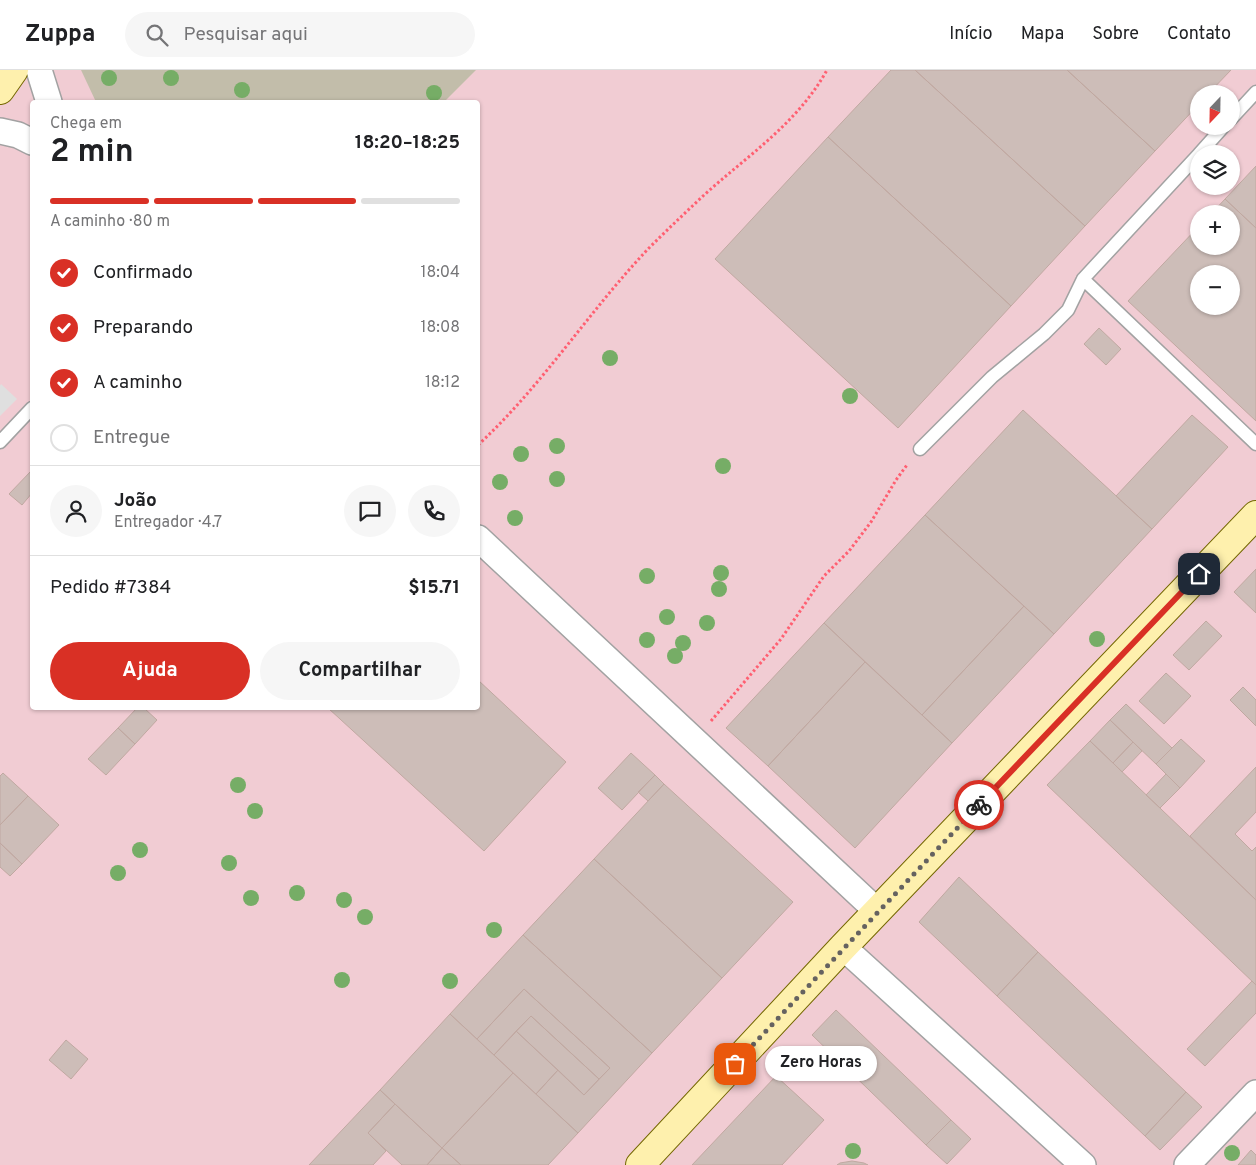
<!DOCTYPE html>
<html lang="pt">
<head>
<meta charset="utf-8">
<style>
  body { margin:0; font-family:Overpass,sans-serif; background:#f6f6f6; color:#202124; height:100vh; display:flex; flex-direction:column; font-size:19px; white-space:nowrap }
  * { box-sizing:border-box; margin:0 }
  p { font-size:16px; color:#757577 }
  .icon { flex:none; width:28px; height:28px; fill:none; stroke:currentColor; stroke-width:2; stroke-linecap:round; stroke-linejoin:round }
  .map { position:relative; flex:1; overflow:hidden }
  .sheet { position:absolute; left:30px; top:30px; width:450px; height:610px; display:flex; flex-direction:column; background:#fff; border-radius:5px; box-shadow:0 1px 4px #0004 }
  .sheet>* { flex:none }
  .needle { width:32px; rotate:202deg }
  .fabs { position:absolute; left:1190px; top:15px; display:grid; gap:10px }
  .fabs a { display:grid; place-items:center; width:50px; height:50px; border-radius:50%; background:#fff; box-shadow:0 1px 4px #0004; font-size:25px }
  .pin { position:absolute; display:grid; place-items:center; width:42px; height:42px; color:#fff; margin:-21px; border-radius:10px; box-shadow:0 2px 8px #0006 }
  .courier { position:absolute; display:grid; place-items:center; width:50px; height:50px; margin:-25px; border:4px solid #d93025; border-radius:50%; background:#fff; color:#222; box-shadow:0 1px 6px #0007 }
  .bubble { position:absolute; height:35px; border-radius:18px; background:#fff; box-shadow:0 1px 4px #0004; font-size:16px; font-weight:700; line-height:35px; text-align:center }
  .summary em { font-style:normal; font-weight:700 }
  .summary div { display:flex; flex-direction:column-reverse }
  .summary { display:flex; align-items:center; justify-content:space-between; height:85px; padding:0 20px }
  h1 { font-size:32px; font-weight:700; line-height:38px }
  .bar { display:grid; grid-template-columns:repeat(4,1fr); gap:8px 5px; align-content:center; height:60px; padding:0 20px }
  .bar i { height:6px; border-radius:4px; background:#e0e0e0 }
  .bar .on { background:#d93025 }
  .bar p { grid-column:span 4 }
  .line { display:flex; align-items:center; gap:12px; padding:0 20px; border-top:1px solid #e0e0e0 }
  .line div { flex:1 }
  .round { display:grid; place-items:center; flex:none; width:52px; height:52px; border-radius:26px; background:#f6f6f6 }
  ol { padding:0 20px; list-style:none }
  li { display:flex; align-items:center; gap:15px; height:55px }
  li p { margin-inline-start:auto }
  li .icon { padding:5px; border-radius:50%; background:#d93025; color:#fff; stroke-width:4 }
  li:last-child { color:#757577 }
  li i { width:28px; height:28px; border:2px solid #e0e0e0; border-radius:50% }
  .primary-button { display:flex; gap:10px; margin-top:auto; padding:10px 20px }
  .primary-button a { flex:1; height:58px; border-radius:30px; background:#d93025; color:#fff; font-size:20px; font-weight:700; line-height:58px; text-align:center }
  .primary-button a+a { background:#f6f6f6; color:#202124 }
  header { display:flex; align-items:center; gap:30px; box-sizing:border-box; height:70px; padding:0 25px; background:#fff; border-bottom:1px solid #e0e0e0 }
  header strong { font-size:24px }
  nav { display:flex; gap:28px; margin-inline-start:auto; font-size:18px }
  .search { width:350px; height:45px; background:#f6f6f6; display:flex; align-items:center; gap:12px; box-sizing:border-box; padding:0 18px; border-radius:28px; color:#757577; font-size:19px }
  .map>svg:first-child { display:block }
  .commercial { fill:#f1ccd3; fill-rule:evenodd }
  .construction { fill:#c2bdaa }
  .parking { fill:#dfdfdf }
  .building { fill:#cdbdb8; stroke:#c0a8a1; fill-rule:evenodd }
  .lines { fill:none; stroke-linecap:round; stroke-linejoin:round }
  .lane-casing { stroke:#a2a2a2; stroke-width:15 }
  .street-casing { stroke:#a2a2a2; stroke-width:28 }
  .secondary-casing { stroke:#746700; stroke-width:30 }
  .path { stroke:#ff5f71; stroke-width:3; stroke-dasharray:2.5 2.5; stroke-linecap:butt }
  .lane { stroke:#fff; stroke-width:12 }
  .street { stroke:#fff; stroke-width:25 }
  .secondary { stroke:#fef0ad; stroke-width:28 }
  .tree { fill:#76ad66 }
  .done { stroke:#656260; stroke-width:5; stroke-dasharray:0 9 }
  .route { stroke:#d93025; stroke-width:6 }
</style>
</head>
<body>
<header>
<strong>Zuppa</strong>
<div class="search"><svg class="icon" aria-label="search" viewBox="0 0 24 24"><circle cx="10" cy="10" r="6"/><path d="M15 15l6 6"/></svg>Pesquisar aqui</div>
<nav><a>Início</a><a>Mapa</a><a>Sobre</a><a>Contato</a></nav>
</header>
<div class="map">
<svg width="1256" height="1095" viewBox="0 0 1256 1095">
  <rect width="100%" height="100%" fill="#eee6df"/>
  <path class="commercial" d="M0,0H1256V1095H0ZM1199,24H1231V56H1199ZM32,32H478V638H32ZM1199,84H1231V116H1199ZM1199,144H1231V176H1199ZM1199,204H1231V236H1199Z"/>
  <path class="construction" d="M81,0H476L444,32H96Z"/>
  <path class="parking" d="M1,314L17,329L0,346V316Z"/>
  <path class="building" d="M891,0H915L1085,156L1011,236L828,67Z
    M915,0H1067L1155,81L1085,156Z
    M1067,0H1231L1208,24H1199V34L1155,81Z
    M828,67L1011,236L898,358L715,189Z
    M1256,96V158L1225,129Z
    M1225,129L1256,158V351L1128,231L1199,156V176H1231V144H1211ZM1199,204H1231V236H1199Z
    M1099,258L1121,279L1106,295L1084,274Z
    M1023,340L1152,459L1054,564L925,445Z
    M1192,345L1228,377L1152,459L1116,426Z
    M31,401L32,403V423L22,435L9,424Z
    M925,445L1024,536L922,645L824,553Z
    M1256,499V543L1234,522Z
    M1024,536L1054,564L952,673L922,645Z
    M1206,551L1222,566L1189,600L1173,585Z
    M824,553L865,592L768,696L726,658Z
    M865,592L952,673L855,778L768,696Z
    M1166,603L1191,626L1164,654L1139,631Z
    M478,610L566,692L484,781L328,638H478Z
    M1243,617L1256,630V656L1230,630Z
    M1126,634L1172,678L1156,694L1110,650Z
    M137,638H144L157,650L135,674L118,658Z
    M1110,650L1133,672L1113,693L1090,671Z
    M118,658L135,674L106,705L88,689Z
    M1181,669L1205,691L1180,718L1156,694Z
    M1090,671L1256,830V915L1047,715Z
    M1133,672L1142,681L1122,702L1113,693Z
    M631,683L655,705L622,740L598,718Z
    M1256,697V742L1235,764L1252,781L1256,777V830L1190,766Z
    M3,703L28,726L0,755V706Z
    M1166,704L1180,718L1160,738L1146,725Z
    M655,705L664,714L648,731L638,722Z
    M664,714L793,832L722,908L594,789Z
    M28,726L59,755L22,794L0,773V755Z
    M0,773L22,794L10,806L0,797Z
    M594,789L722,908L652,983L523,865Z
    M959,807L1038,882L997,926L919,852Z
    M523,865L652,983L578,1063L536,1024L558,1000L584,1025L610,998L524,919L477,969L450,944Z
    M1038,882L1186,1022L1145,1066L997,926Z
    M1252,911L1256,915V943L1205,996L1187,979Z
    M524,919L610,998L599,1009L531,946L494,985L477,969Z
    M836,940L951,1050L926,1075L812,965Z
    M450,944L513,1003L442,1078L380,1020Z
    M531,946L599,1009L584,1025L516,961Z
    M516,961L558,1000L536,1024L494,985Z
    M66,970L88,989L71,1009L49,990Z
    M513,1003L578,1063L548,1095H461L442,1078Z
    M776,1006L824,1050L782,1095H692Z
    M380,1020L395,1034L368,1063L386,1081L373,1095H309Z
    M1186,1022L1202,1037L1160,1080L1145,1066Z
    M395,1034L442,1078L427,1095H402L368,1063Z
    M951,1050L971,1069L947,1094L926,1075Z
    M442,1078L461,1095H427Z
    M1251,1080L1256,1085V1095H1238Z
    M852,1091L864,1093L868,1095H837L840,1093Z"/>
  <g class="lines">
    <g class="lane-casing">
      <path id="lane" d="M1231,49L1256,22
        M1199,84L1224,56
        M1083,209L1256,374
        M0,372L32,338
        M920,379L992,307L1044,264L1068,240L1083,209L1199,84"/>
    </g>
    <g class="street-casing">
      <path id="street" d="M39,0L49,32
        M0,61L18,65L32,72
        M478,468L877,841
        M843,877L1083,1095
        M1187,1095L1256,1023"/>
    </g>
    <g class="secondary-casing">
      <path id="secondary" d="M0,20L14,0
        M640,1095L843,877L1256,445"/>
    </g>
    <path class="path" d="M478,375C542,316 589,241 649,178C667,160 685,143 703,126C748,85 797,54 827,0
      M711,651L781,569L824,506L849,481L871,452L896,410L907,395"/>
    <use href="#lane" class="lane"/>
    <use href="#street" class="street"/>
    <use href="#secondary" class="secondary"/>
  </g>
  <g class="tree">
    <circle cx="109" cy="8" r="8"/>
    <circle cx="171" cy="8" r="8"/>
    <circle cx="242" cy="20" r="8"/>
    <circle cx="434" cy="23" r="8"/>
    <circle cx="610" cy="288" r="8"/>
    <circle cx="850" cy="326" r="8"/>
    <circle cx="557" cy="376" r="8"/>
    <circle cx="521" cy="384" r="8"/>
    <circle cx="723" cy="396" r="8"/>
    <circle cx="557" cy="409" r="8"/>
    <circle cx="500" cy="412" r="8"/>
    <circle cx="515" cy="448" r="8"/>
    <circle cx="721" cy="503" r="8"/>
    <circle cx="647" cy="506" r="8"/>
    <circle cx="719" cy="519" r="8"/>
    <circle cx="667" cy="547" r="8"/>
    <circle cx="707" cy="553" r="8"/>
    <circle cx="1097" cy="569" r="8"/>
    <circle cx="647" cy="570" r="8"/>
    <circle cx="683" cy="573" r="8"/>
    <circle cx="675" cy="586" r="8"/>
    <circle cx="238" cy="715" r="8"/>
    <circle cx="255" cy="741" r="8"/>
    <circle cx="140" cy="780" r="8"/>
    <circle cx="229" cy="793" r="8"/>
    <circle cx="118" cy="803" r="8"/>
    <circle cx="297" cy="823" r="8"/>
    <circle cx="251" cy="828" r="8"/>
    <circle cx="344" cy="830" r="8"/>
    <circle cx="365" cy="847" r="8"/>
    <circle cx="494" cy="860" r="8"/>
    <circle cx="342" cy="910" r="8"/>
    <circle cx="450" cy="911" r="8"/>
    <circle cx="853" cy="1081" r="8"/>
    <circle cx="1232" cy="1083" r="8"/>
  </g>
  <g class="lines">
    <path class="done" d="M735,994L979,735"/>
    <path class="route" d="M979,735L1199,504"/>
  </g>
</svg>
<div class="fabs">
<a><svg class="needle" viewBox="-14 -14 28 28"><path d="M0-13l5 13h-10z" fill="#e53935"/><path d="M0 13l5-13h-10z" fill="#757577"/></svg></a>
<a><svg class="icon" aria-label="layers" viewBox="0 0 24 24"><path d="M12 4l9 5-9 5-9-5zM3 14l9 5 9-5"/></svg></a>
<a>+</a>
<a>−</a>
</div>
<div class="pin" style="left:735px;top:994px;background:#ea580c"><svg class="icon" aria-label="bag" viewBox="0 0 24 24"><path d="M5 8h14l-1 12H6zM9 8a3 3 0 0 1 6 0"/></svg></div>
<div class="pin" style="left:1199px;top:504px;background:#1f2937"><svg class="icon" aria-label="home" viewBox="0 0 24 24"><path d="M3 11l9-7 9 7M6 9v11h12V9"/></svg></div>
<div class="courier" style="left:979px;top:735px"><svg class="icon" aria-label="bike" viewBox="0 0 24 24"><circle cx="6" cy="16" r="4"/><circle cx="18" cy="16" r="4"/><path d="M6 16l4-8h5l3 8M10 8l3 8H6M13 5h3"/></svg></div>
<div class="bubble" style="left:765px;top:976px;width:112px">Zero Horas</div>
<section class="sheet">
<div class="summary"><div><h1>2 min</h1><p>Chega em</p></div><em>18:20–18:25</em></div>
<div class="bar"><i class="on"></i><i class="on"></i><i class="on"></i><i></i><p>A caminho · 80 m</p></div>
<ol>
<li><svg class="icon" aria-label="check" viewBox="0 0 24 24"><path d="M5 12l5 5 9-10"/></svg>Confirmado<p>18:04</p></li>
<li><svg class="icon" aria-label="check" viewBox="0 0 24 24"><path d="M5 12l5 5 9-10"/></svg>Preparando<p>18:08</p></li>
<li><svg class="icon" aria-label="check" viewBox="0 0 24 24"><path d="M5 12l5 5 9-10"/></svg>A caminho<p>18:12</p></li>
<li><i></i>Entregue</li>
</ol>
<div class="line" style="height:90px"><a class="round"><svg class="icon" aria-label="person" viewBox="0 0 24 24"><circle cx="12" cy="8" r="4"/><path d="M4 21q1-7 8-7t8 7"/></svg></a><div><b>João</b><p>Entregador · 4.7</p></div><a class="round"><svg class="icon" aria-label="chat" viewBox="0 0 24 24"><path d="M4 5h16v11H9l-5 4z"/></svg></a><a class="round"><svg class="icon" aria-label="phone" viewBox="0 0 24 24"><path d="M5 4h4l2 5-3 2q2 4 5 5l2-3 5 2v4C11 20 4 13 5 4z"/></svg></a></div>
<div class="line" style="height:65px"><div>Pedido #7384</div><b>$15.71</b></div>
<div class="primary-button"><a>Ajuda</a><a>Compartilhar</a></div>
</section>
</div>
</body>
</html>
